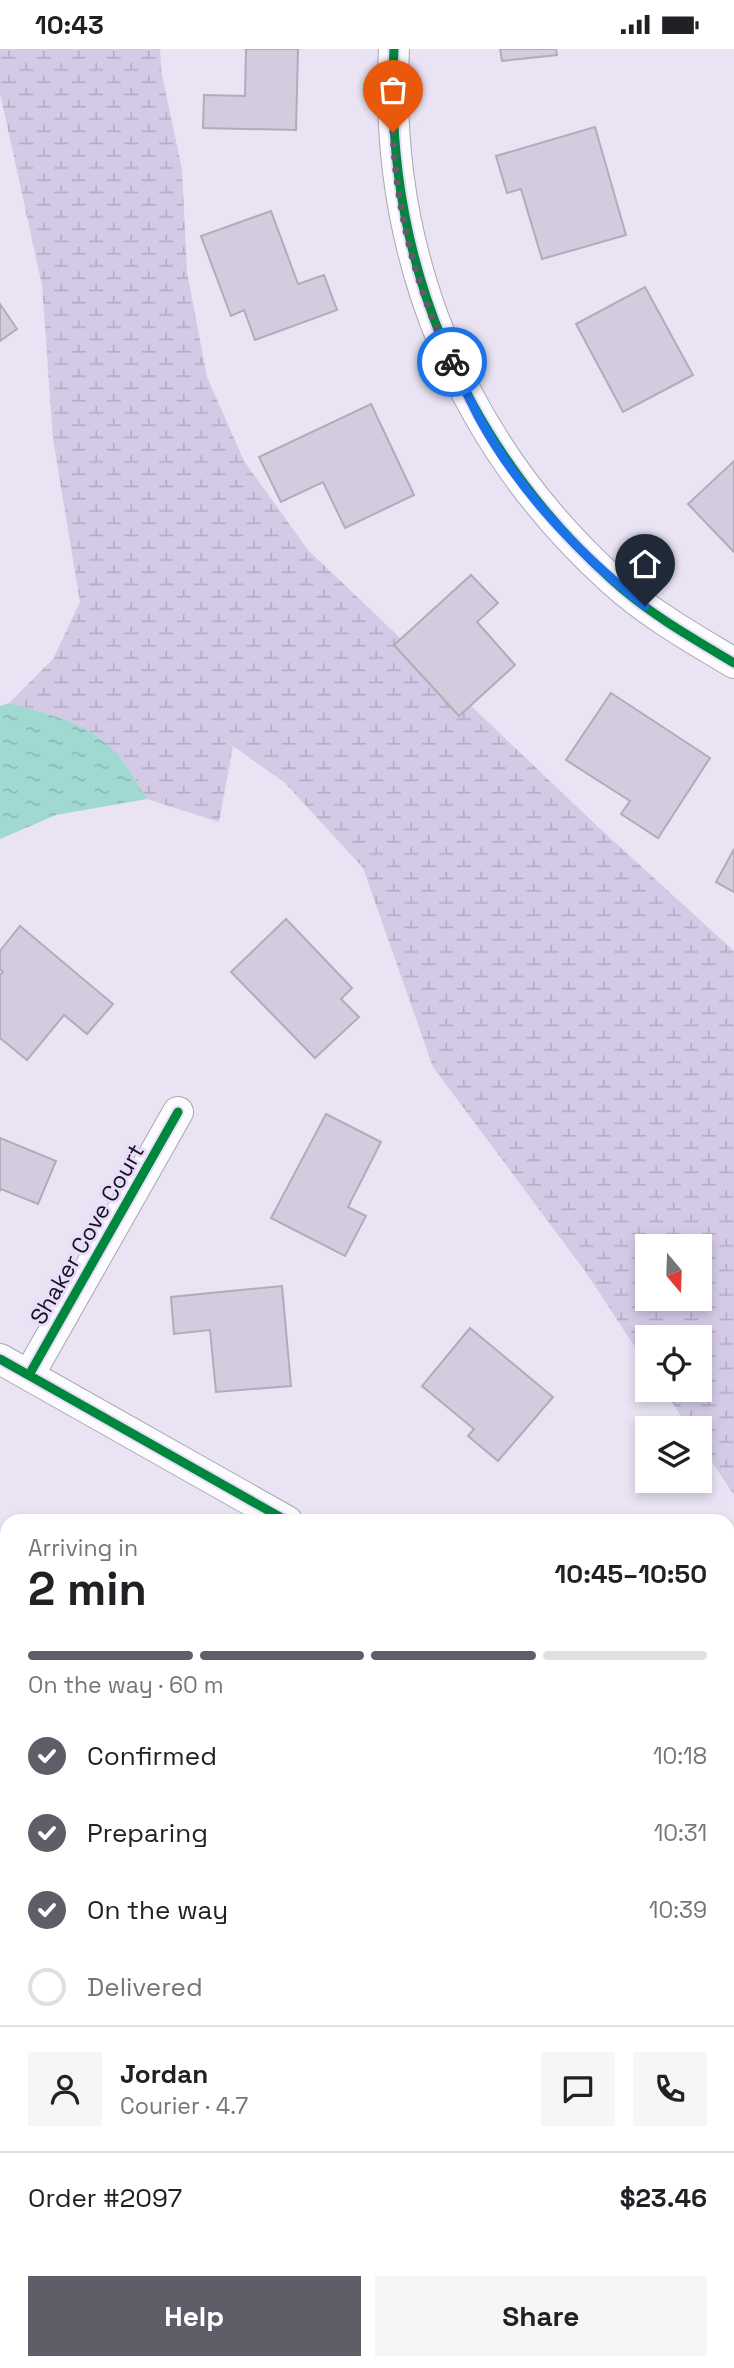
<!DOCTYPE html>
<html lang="en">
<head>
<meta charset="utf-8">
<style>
  body { margin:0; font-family:"Space Grotesk",sans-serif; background:#f6f6f6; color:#202124; height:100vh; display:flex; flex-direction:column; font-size:26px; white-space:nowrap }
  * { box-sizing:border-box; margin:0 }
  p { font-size:23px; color:#757577 }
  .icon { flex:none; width:38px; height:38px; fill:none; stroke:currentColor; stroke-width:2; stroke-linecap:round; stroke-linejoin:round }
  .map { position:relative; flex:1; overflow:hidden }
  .side { position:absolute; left:0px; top:1465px; width:735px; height:856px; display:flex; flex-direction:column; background:#fff; border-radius:21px 21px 0 0; box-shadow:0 4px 10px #0003 }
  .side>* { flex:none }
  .needle { width:46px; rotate:161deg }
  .buttons { position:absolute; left:635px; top:1185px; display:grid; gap:14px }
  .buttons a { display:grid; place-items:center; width:77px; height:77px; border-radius:0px; background:#fff; box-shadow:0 4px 10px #0003; font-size:35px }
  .pin { position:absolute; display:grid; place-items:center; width:60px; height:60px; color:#fff; margin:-72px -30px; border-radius:50% 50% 50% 0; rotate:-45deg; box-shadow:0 0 7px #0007 }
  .pin .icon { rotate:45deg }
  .courier { position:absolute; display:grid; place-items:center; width:70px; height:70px; margin:-35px; border:5px solid #1a73e8; border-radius:50%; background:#fff; color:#222; box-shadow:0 2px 9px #0007 }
  .head em { font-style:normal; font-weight:700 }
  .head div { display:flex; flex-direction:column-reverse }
  .head { display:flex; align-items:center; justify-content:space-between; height:119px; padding:0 28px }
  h1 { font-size:46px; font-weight:700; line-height:52px }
  .bar { display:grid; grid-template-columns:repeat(4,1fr); gap:10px 7px; align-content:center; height:84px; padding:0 28px }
  .bar i { height:9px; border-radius:5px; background:#e0e0e0 }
  .bar .current { background:#605c68 }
  .bar p { grid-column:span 4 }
  .line { display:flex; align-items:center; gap:18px; padding:0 28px; border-top:2px solid #e0e0e0 }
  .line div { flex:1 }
  .round { display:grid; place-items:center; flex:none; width:74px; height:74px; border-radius:0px; background:#f6f6f6 }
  ol { padding:0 28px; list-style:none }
  li { display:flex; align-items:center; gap:21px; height:77px }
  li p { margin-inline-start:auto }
  li .icon { padding:7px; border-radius:50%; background:#605c68; color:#fff; stroke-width:4 }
  li:last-child { color:#757577 }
  li i { width:38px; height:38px; border:4px solid #e0e0e0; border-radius:50% }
  .cta { display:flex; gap:14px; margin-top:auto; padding:14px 28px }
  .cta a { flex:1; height:80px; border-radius:0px; background:#605c68; color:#fff; font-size:28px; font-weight:700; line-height:80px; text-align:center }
  .cta a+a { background:#f6f6f6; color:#202124 }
  .status { display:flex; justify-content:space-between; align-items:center; height:49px; padding:0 35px; background:#fff; direction:ltr }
  .status svg { height:19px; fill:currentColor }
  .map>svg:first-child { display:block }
  .forest { fill:url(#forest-firs) }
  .wetland { fill:url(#wetland-marsh); fill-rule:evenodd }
  .water { fill:url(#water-ripples) }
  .building { fill:#d3ccdf; stroke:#b0acb9; stroke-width:2 }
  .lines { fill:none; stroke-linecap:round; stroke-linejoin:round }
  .minor-casing { stroke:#aba6b3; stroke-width:32 }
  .primary-casing { stroke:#97a1a7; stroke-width:40 }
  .minor { stroke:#fcfbfd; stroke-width:30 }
  .primary { stroke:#e0e6e7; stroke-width:38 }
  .cycleway-casing { stroke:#e8ddfa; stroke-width:13 }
  .cycleway { stroke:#00873e; stroke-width:9 }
  .done { stroke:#605c68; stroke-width:7; stroke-dasharray:0 12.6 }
  .route { stroke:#1a73e8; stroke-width:9 }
  .labels { text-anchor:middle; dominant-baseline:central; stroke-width:6; stroke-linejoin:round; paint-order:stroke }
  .street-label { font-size:23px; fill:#16131d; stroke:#e8ddfa }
</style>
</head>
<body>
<div class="status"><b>10:43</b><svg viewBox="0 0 49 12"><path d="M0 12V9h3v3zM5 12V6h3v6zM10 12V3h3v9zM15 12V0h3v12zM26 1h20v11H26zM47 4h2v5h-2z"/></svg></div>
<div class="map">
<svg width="734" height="2319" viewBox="0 0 734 2319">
  <defs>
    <pattern id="forest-firs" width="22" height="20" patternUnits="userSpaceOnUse" patternTransform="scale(1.75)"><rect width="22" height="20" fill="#d4cae6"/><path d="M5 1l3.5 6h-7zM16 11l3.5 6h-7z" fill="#b5adc5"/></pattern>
    <pattern id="wetland-marsh" width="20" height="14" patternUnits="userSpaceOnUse" patternTransform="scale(1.75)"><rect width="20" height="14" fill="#d4cae6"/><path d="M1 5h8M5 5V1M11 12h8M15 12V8" fill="none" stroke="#b5adc5"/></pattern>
    <pattern id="water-ripples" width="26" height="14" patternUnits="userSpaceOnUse" patternTransform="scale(1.75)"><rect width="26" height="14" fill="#a1d9d2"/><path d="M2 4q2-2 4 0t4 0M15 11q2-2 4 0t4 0" fill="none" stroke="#8ab9b4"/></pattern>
  </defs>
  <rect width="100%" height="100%" fill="#e9e3f4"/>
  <path class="forest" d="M0,1944L7,1950V2314H459L466,2319H0Z"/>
  <path class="wetland" d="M0,0H160L162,26L182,120L187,223L207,328L244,412L308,501L597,777L734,902V1446L700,1395V1379H689L664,1341L700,1340V1288H648L647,1316L585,1222L433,1018L363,819L285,734L233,697L219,773L147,750C138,736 130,721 120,708C92,673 50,666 9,654L53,610L80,553L53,390L42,236L0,44ZM648,1197H700V1250H648Z
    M0,1594L7,1598V1849L0,1843Z
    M734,1666V2025L728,2021V1672Z"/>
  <path class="water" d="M9,654C50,666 92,673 120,708C130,721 138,736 147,750L56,766L0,790V657Z"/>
  <path class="building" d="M246,0H298L296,81L203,79L204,46L245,47Z
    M500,0H556L557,6L502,12Z
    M595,78L626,186L542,210L521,140L507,144L496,107Z
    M271,162L298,235L324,226L337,261L255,291L244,261L231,267L201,187Z
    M645,238L693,326L623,363L576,275Z
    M0,255L17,280L0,292Z
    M371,355L414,446L345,479L323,433L281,453L259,408Z
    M734,412V503L688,455Z
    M471,526L498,554L477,573L515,616L459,667L394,596Z
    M611,644L710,709L658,789L621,765L630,752L566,711Z
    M734,800V843L716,833Z
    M286,870L352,939L341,950L359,968L315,1009L231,923Z
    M20,877L113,955L87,985L64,966L27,1011L0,989V926L3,923L0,920V902Z
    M326,1065L381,1093L348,1158L366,1167L345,1207L271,1169Z
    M0,1089L56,1112L38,1155L1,1140L0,1142Z
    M282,1237L291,1337L216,1343L210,1281L174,1285L171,1248Z
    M470,1279L553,1348L498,1412L468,1387L474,1380L422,1337Z
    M728,2148L734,2151V2264L728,2261Z"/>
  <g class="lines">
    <g class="minor-casing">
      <path id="minor" d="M394,0C383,204 460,393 612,531C648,564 692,589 734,614
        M0,1310L287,1472
        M29,1326L178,1063"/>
    </g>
    <g class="primary-casing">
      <path id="primary" d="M0,1867L7,1873
        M551,2314L558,2319"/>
    </g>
    <use href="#minor" class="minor"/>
    <use href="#primary" class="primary"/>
    <g class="cycleway-casing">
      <path id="cycleway" d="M394,0C383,204 460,393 612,531C648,564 692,589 734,614
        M0,1310L287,1472
        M29,1326L178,1063"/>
    </g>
    <use href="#cycleway" class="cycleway"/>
  </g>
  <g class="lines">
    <path class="done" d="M393,83C396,161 417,243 452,313"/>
    <path class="route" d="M452,313C460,331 469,349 478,367C518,441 579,505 645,557"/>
  </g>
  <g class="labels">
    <g class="street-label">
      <text transform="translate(87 1185) rotate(-60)">Shaker Cove Court</text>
    </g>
  </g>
</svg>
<div class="buttons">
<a><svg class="needle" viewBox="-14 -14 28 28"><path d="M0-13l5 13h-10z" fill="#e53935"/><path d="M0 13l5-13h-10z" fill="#757577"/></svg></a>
<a><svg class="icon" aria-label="locate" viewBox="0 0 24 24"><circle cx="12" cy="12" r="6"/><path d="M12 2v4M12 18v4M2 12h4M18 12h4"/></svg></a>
<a><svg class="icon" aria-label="layers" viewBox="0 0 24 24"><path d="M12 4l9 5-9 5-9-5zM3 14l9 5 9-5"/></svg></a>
</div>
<div class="pin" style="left:393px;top:83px;background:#ea580c"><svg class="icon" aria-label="bag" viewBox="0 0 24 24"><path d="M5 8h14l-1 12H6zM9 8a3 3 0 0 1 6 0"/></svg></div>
<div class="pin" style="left:645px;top:557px;background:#1f2937"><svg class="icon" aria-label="home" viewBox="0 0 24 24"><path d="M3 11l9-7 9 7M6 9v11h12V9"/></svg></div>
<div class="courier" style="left:452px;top:313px"><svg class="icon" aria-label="bike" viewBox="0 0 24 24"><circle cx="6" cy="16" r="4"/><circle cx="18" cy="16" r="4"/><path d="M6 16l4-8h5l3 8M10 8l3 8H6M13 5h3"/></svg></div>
<section class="side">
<div class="head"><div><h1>2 min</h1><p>Arriving in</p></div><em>10:45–10:50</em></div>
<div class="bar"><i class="current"></i><i class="current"></i><i class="current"></i><i></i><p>On the way · 60 m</p></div>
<ol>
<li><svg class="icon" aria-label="check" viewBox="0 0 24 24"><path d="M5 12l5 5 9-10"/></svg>Confirmed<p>10:18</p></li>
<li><svg class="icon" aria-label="check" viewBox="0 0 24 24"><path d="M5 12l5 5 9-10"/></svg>Preparing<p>10:31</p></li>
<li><svg class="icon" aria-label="check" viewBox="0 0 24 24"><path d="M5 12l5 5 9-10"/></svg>On the way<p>10:39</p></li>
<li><i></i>Delivered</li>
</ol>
<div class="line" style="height:126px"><a class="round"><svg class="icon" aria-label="person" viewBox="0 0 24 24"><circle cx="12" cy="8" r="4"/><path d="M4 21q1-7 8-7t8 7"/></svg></a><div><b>Jordan</b><p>Courier · 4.7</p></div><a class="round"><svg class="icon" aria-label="chat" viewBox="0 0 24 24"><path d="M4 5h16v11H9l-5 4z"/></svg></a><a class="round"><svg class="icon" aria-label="phone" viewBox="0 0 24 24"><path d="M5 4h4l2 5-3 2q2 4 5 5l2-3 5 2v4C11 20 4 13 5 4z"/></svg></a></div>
<div class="line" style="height:91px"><div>Order #2097</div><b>$23.46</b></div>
<div class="cta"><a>Help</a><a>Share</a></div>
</section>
</div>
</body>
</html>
